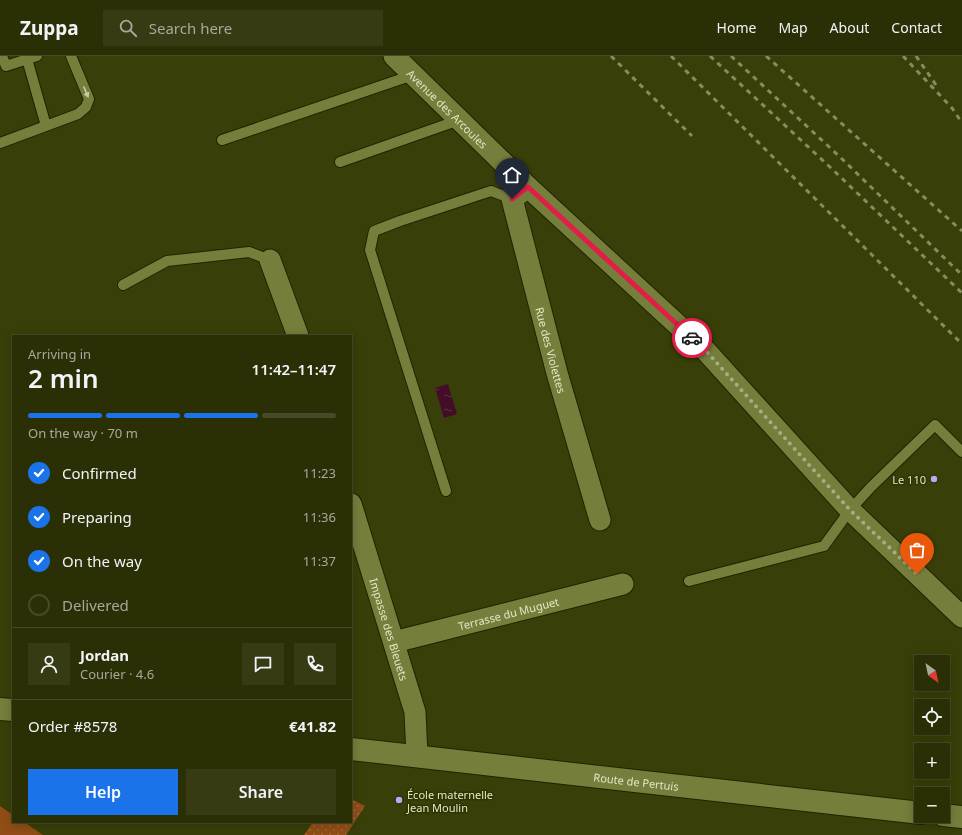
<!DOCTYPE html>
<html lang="en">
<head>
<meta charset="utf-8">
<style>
  body { margin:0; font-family:"Noto Sans",sans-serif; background:#373b14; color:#f1f3f6; height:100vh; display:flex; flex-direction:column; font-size:15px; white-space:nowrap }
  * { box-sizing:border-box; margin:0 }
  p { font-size:13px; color:#a6a99b }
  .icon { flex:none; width:22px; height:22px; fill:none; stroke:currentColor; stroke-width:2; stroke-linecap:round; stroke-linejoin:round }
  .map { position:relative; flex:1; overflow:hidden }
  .details { position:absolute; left:12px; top:279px; width:340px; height:488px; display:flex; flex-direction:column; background:#2b2f06; border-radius:0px; box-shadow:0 2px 10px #0003,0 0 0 1px #474a28 }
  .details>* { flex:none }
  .needle { width:26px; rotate:147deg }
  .tools { position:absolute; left:914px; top:599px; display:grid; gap:8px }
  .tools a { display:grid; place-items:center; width:36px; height:36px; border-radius:0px; background:#2b2f06; box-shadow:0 2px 10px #0003,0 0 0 1px #474a28; font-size:20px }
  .pin { position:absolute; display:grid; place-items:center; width:34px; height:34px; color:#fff; margin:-41px -17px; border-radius:50% 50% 50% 0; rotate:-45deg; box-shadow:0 0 4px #0007 }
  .pin .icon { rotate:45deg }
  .courier { position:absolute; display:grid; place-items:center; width:40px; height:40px; margin:-20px; border:3px solid #e11d48; border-radius:50%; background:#fff; color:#222; box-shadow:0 1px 5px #0007 }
  .overview em { font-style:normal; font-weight:600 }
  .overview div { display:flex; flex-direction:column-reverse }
  .overview { display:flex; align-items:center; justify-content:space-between; height:68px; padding:0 16px }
  h1 { font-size:26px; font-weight:600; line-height:30px }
  .bar { display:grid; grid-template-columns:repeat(4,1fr); gap:6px 4px; align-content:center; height:48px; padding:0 16px }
  .bar i { height:5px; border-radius:3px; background:#474a28 }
  .bar .on { background:#1a73e8 }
  .bar p { grid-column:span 4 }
  .line { display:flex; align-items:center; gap:10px; padding:0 16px; border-top:1px solid #474a28 }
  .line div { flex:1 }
  .round { display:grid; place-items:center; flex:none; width:42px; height:42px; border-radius:0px; background:#373b14 }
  ol { padding:0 16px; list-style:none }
  li { display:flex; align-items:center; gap:12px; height:44px }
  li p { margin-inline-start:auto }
  li .icon { padding:4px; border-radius:50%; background:#1a73e8; color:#fff; stroke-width:4 }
  li:last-child { color:#a6a99b }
  li i { width:22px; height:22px; border:2px solid #474a28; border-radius:50% }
  .primary-button { display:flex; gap:8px; margin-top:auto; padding:8px 16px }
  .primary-button a { flex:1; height:46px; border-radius:0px; background:#1a73e8; color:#fff; font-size:16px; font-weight:600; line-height:46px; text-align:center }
  .primary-button a+a { background:#373b14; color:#f1f3f6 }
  header { display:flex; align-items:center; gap:24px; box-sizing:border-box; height:56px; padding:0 20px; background:#2b2f06; border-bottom:1px solid #474a28 }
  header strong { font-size:19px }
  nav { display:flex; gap:22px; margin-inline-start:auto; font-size:14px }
  .search { width:280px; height:36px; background:#373b14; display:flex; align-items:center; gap:10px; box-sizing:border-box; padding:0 14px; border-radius:0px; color:#a6a99b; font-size:15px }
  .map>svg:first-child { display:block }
  .grass { fill:url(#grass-dots) }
  .garden { fill:#904e16 }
  .water { fill:url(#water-ripples) }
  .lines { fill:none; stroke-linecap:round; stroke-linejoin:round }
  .service-casing { stroke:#212401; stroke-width:12 }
  .minor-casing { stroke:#212401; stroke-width:23 }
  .secondary-casing { stroke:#212401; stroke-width:24 }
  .service { stroke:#757e3b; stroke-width:10 }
  .minor { stroke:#757e3b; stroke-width:21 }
  .secondary { stroke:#757e3b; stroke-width:22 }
  .rail { stroke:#868c5f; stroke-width:3; stroke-dasharray:5 5; stroke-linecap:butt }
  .oneway { fill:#c7cea3 }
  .done { stroke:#a7ad84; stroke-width:4; stroke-dasharray:0 7.2 }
  .route { stroke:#e11d48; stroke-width:5 }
  .poi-dot { fill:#bca9f5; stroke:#2f3400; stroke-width:1.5 }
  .labels { text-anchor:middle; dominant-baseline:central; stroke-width:3; stroke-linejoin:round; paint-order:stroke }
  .street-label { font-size:11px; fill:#e2e8c6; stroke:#2f3400 }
  .poi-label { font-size:11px; fill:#e2e8c6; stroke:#2f3400; text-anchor:end }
</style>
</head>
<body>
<header>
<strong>Zuppa</strong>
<div class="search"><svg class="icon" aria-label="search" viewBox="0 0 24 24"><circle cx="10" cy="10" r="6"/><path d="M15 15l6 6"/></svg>Search here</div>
<nav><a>Home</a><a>Map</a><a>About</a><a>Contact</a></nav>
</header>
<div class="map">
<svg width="962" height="779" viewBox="0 0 962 779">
  <defs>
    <pattern id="grass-dots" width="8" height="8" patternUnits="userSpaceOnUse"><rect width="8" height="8" fill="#904e16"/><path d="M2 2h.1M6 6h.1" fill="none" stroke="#9f6836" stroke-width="1.8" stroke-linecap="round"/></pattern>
    <pattern id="water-ripples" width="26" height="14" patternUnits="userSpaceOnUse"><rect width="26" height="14" fill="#440d27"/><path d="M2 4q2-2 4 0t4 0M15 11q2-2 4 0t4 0" fill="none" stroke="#5f3045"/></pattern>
  </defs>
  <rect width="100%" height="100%" fill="#393f08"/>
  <path class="grass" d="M351,743L365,750L346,779H304L313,766H351Z"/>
  <path class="garden" d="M0,750L13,759V766H24L43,779H0Z"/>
  <path class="water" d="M448,328L457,358L444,362L435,332Z"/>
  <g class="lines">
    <g class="service-casing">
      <path id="service" d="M2,0L6,10L37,0
        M27,3L46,70
        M222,84L413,19
        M0,87L78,58L86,51L89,43L71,0
        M340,106L459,64
        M123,229L167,205L249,196L270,204
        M446,435L370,194L374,175L400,165L491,135L512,143
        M689,525L824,490L850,454L871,431L935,369L962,396"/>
    </g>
    <g class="minor-casing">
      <g id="minor">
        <path id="s1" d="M394,0L528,131L706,295L850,454L962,561"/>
        <path id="s2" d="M528,131L512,143L557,317L600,464"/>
        <path d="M270,204L298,280"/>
        <path id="s3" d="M351,448L415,656L417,700"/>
        <path id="s4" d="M394,586L623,528"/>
      </g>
    </g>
    <g class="secondary-casing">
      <g id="secondary">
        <path d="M0,653L13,654"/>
        <path id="s5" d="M351,693L644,726L921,757"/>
        <path d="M943,759L962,761"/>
      </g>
    </g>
    <use href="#service" class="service"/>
    <use href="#minor" class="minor"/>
    <use href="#secondary" class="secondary"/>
    <path class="rail" d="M611,0L692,80
      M671,0L962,288
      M710,0L831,112L962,237
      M731,0L840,101L962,219
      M766,0L962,175
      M903,0L952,52L962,67
      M916,0L936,29"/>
  </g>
  <defs><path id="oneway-solid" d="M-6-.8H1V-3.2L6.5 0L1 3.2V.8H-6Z"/></defs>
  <use class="oneway" href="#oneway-solid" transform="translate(86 36) rotate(67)"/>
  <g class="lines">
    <path class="done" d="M692,282L706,295L850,454L917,518"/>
    <path class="route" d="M512,143L528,131L692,282"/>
  </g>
  <g class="poi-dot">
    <circle cx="934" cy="423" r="4"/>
    <circle cx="399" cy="744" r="4"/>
  </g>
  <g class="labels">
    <g class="street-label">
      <text stroke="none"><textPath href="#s1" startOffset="75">Avenue des Arcoules</textPath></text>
      <text stroke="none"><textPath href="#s2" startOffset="176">Rue des Violettes</textPath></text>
      <text stroke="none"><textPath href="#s4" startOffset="118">Terrasse du Muguet</textPath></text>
      <text stroke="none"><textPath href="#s3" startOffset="131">Impasse des Bleuets</textPath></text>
      <text stroke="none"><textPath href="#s5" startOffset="287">Route de Pertuis</textPath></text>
    </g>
    <g class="poi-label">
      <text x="926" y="423">Le 110</text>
      <text x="407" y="738" text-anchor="start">École maternelle<tspan x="407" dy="13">Jean Moulin</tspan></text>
    </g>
  </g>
</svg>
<div class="tools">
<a><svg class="needle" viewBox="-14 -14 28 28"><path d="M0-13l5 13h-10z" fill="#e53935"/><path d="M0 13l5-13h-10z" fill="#a6a99b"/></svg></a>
<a><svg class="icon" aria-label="locate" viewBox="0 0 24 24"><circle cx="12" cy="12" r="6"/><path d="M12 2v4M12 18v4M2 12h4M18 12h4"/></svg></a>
<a>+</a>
<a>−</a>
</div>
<div class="pin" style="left:917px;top:518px;background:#ea580c"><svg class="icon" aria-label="bag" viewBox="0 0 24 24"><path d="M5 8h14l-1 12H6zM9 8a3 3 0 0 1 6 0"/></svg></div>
<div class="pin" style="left:512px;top:143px;background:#1f2937"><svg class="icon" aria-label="home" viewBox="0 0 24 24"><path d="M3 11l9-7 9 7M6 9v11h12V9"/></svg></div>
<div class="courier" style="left:692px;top:282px"><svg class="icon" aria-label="car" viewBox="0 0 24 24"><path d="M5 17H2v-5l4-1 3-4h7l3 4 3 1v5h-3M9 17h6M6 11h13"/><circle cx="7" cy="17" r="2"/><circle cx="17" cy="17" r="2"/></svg></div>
<section class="details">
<div class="overview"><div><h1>2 min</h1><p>Arriving in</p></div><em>11:42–11:47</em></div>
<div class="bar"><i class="on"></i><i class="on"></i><i class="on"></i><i></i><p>On the way · 70 m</p></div>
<ol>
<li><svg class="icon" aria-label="check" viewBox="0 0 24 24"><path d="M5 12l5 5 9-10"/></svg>Confirmed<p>11:23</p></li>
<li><svg class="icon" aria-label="check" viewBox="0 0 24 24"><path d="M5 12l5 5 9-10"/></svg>Preparing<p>11:36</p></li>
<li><svg class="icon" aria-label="check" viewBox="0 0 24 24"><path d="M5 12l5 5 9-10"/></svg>On the way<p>11:37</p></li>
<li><i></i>Delivered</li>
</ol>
<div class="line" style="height:72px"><a class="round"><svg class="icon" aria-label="person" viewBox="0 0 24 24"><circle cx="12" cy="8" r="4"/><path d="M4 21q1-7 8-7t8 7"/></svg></a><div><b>Jordan</b><p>Courier · 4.6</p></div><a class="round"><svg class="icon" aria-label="chat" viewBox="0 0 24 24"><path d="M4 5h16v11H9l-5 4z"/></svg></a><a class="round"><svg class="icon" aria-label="phone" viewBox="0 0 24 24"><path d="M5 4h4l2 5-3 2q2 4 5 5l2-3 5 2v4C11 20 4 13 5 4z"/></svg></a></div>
<div class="line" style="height:52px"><div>Order #8578</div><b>€41.82</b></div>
<div class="primary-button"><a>Help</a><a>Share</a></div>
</section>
</div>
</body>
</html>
